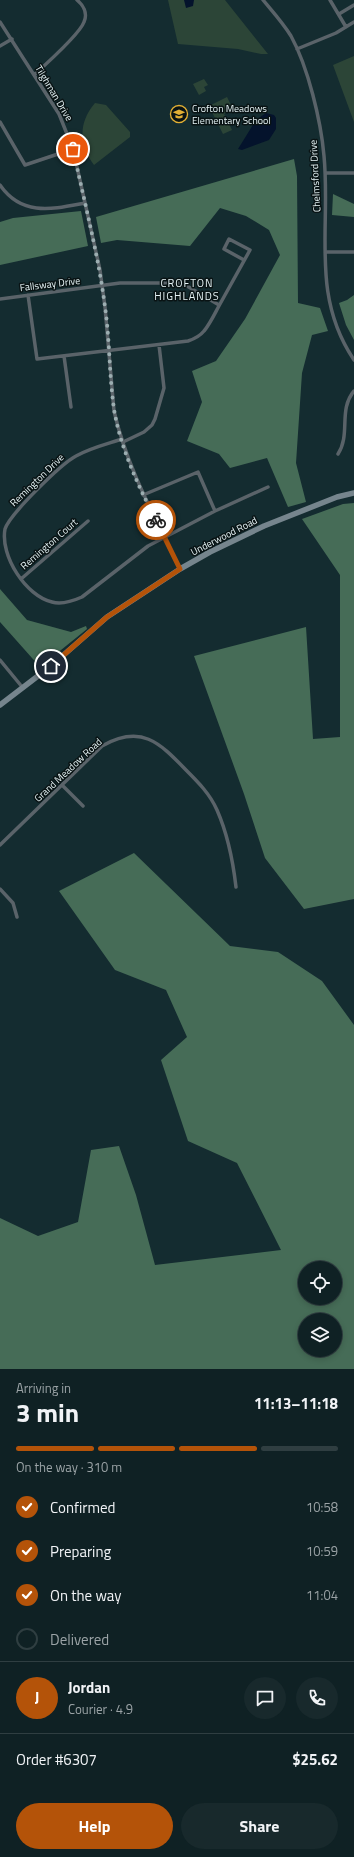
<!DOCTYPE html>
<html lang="en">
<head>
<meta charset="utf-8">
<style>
  body { margin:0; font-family:"Titillium Web",sans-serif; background:#18292c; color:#f1f3f6; height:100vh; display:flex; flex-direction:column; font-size:15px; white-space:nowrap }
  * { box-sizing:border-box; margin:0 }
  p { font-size:13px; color:#9ba3a6 }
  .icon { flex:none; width:22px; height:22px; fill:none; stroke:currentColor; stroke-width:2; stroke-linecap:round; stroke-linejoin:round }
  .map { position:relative; height:1369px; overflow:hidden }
  .sheet { display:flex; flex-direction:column; background:#0f2124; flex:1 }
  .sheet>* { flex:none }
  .fabs { position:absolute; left:298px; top:1261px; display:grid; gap:8px }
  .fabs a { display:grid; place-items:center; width:44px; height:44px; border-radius:50%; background:#0f2124; box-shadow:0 2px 6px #0003,0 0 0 1px #2f3e41; font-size:20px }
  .pin { position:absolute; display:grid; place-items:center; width:34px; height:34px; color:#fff; margin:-17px; border:2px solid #fff; border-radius:50%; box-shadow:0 1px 4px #0007 }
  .courier { position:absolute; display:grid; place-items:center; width:40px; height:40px; margin:-20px; border:3px solid #b45309; border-radius:50%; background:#fff; color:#222; box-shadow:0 1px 5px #0007 }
  .headline em { font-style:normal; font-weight:700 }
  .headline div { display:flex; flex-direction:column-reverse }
  .headline { display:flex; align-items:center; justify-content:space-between; height:68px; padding:0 16px }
  h1 { font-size:26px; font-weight:700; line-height:30px }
  .bar { display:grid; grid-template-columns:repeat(4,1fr); gap:6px 4px; align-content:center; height:48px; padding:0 16px }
  .bar i { height:5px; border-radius:3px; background:#2f3e41 }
  .bar .active { background:#b45309 }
  .bar p { grid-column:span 4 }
  .line { display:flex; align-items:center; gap:10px; padding:0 16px; border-top:1px solid #2f3e41 }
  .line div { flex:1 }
  .round { display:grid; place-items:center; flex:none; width:42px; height:42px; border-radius:21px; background:#18292c }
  ol { padding:0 16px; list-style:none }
  li { display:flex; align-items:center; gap:12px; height:44px }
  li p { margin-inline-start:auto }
  li .icon { padding:4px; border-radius:50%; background:#b45309; color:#fff; stroke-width:4 }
  li:last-child { color:#9ba3a6 }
  li i { width:22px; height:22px; border:2px solid #2f3e41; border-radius:50% }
  .primary-button { display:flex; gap:8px; margin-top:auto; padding:8px 16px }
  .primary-button a { flex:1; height:46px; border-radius:24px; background:#b45309; color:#fff; font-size:16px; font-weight:700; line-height:46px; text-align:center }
  .primary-button a+a { background:#18292c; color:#f1f3f6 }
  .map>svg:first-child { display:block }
  .green { fill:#2c4537 }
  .forest { fill:#466c57; fill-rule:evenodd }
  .water { fill:#04132c }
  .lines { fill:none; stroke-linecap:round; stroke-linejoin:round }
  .street { stroke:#5a6369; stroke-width:3.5 }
  .secondary { stroke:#76858d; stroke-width:5.5 }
  .done { stroke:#9caeb1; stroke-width:4; stroke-dasharray:0 7.2 }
  .route { stroke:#b45309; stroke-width:5 }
  .labels { text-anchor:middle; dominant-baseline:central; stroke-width:3; stroke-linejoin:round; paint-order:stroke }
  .street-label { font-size:10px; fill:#e6f4f6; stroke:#091314 }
  .poi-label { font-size:10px; fill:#e6f4f6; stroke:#091314; text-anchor:start }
  .neighbourhood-label { font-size:11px; letter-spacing:1px; fill:#e6f4f6; stroke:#091314 }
</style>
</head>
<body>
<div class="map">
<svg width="354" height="1369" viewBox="0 0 354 1369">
  <rect width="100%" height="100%" fill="#142c30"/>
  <path class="green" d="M168,0H225L268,54H261L238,49L178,44Z
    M354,56V122L333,65Z
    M204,79L208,85L204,87L206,91L199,95L193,84Z
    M227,97L233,109L224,114L232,130L223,134L209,106Z
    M95,103L106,105L130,132V137L94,165C79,144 78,123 95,103Z"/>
  <path class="forest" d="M294,159L297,176L298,303L320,308L328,331L312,335L302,373L296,463L306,502L288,507L267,458L230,468L219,454L187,441L202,402L192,371L216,361L245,319L280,255L269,230L246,216L220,208L190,246L117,240L101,243L96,217Z
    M333,194L354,204V217L332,215Z
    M81,211L88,246L0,265V222L13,218Z
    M354,295V340L346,325L339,303L347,300Z
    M354,503V899L304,909L265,858L244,794L194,656L306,627L313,739L340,737V575L302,519L343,504Z
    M0,589L27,620L71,632L86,626L87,629L40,667L0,622Z
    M134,853L230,946L278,952L322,981L354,1025V1369H0V1218L38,1236L78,1222L91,1150L119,1146L136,1195L155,1265L281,1250L237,1163L188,1141L161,1060L187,1037L166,990L115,970L59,891ZM305,1268H335V1298H305ZM305,1320H335V1350H305Z"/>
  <path class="water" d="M184,0H194L193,6L186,8Z
    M266,113L274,115L276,118V129L269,140L242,150L238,149L256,120Z"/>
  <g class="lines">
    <path class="street" d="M263,0C273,12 283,23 291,36C308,67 321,121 324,156C331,228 310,295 354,360
      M330,0L346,27
      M339,14L354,5
      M0,22L59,114L73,149L100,270L105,307L114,411C127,468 155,517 180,569
      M0,46L12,39
      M297,49L336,33L354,22
      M34,75C44,66 80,33 84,22C88,13 83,5 77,0
      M0,122L25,165L73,149
      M325,173H354
      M0,185C22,217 53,209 85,203
      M325,252H354
      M28,295L37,359L188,341C194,339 200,336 204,331C210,324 215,313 220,304C230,286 240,268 250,250L229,239L224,249L244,260
      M0,299L120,283H178L187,286L219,305
      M64,356L71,407
      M122,439C107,444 90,448 76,456C61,464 10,514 5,529C0,556 26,596 52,602C62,605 73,601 82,597L148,546L215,511L268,487
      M123,442L144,432L152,425L155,419L164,388L159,345
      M338,454C351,434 338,410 354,391
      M143,495L198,472L215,511
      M21,579L88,521
      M0,660L23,688
      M62,785L83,806
      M0,845L102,746C141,724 159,742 186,770C198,782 210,794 217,810C228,835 233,861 236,887
      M0,889L13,903L17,917"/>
    <path class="secondary" d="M0,705L51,666L107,617L180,569L210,552L264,526L337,497L354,493"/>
  </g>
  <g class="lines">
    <path class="done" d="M73,149C84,201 98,253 105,307C110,341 109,375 114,409C120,447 138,486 156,520"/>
    <path class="route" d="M51,666L107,617L180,569L156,520"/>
  </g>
  <defs>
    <g id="school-ring" transform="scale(0.9)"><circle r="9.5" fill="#091314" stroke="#e2af34" stroke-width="1.5"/><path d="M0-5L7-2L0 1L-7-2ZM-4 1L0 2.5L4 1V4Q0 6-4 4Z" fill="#e2af34"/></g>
  </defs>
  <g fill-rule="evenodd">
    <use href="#school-ring" x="179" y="114"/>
  </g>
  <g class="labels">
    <g class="street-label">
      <text transform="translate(54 93) rotate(59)">Tilghman Drive</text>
      <text transform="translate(315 176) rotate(-93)">Chelmsford Drive</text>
      <text transform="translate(50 284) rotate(-7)">Fallsway Drive</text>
      <text transform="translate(37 480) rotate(-44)">Remington Drive</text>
      <text transform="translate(224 536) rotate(-27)">Underwood Road</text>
      <text transform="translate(49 544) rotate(-41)">Remington Court</text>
      <text transform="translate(68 770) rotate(-43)">Grand Meadow Road</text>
    </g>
    <g class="poi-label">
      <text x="192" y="108">Crofton Meadows<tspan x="192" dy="12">Elementary School</tspan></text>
    </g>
    <g class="neighbourhood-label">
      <text x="187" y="283">CROFTON<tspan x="187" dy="13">HIGHLANDS</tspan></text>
    </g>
  </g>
</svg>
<div class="fabs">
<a><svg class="icon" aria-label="locate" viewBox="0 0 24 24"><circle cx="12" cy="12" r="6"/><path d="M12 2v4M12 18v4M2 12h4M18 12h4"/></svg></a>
<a><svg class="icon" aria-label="layers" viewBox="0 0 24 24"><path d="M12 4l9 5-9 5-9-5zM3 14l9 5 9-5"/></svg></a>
</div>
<div class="pin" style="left:73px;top:149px;background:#ea580c"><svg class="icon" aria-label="bag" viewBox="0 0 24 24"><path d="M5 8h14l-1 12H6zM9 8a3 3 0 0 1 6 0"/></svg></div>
<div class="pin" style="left:51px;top:666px;background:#1f2937"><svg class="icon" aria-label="home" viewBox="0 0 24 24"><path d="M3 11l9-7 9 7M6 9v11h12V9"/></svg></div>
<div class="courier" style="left:156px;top:520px"><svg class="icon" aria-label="bike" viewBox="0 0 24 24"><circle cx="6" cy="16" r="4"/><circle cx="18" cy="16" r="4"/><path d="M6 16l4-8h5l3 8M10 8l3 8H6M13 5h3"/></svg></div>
</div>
<section class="sheet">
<div class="headline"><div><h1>3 min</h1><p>Arriving in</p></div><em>11:13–11:18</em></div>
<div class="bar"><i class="active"></i><i class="active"></i><i class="active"></i><i></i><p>On the way · 310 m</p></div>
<ol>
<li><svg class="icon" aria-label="check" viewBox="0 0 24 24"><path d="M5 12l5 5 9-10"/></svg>Confirmed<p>10:58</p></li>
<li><svg class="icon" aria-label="check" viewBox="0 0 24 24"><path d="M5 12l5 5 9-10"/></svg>Preparing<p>10:59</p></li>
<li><svg class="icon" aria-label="check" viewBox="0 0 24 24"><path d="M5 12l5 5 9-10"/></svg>On the way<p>11:04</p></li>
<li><i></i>Delivered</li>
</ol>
<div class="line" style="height:72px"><b class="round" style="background:#b45309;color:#fff">J</b><div><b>Jordan</b><p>Courier · 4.9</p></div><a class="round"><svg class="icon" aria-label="chat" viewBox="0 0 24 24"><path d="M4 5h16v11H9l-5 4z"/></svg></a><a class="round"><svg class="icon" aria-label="phone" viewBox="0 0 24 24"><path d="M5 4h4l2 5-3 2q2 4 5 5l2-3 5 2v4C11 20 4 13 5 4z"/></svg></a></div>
<div class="line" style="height:52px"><div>Order #6307</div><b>$25.62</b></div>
<div class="primary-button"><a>Help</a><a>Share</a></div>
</section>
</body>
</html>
